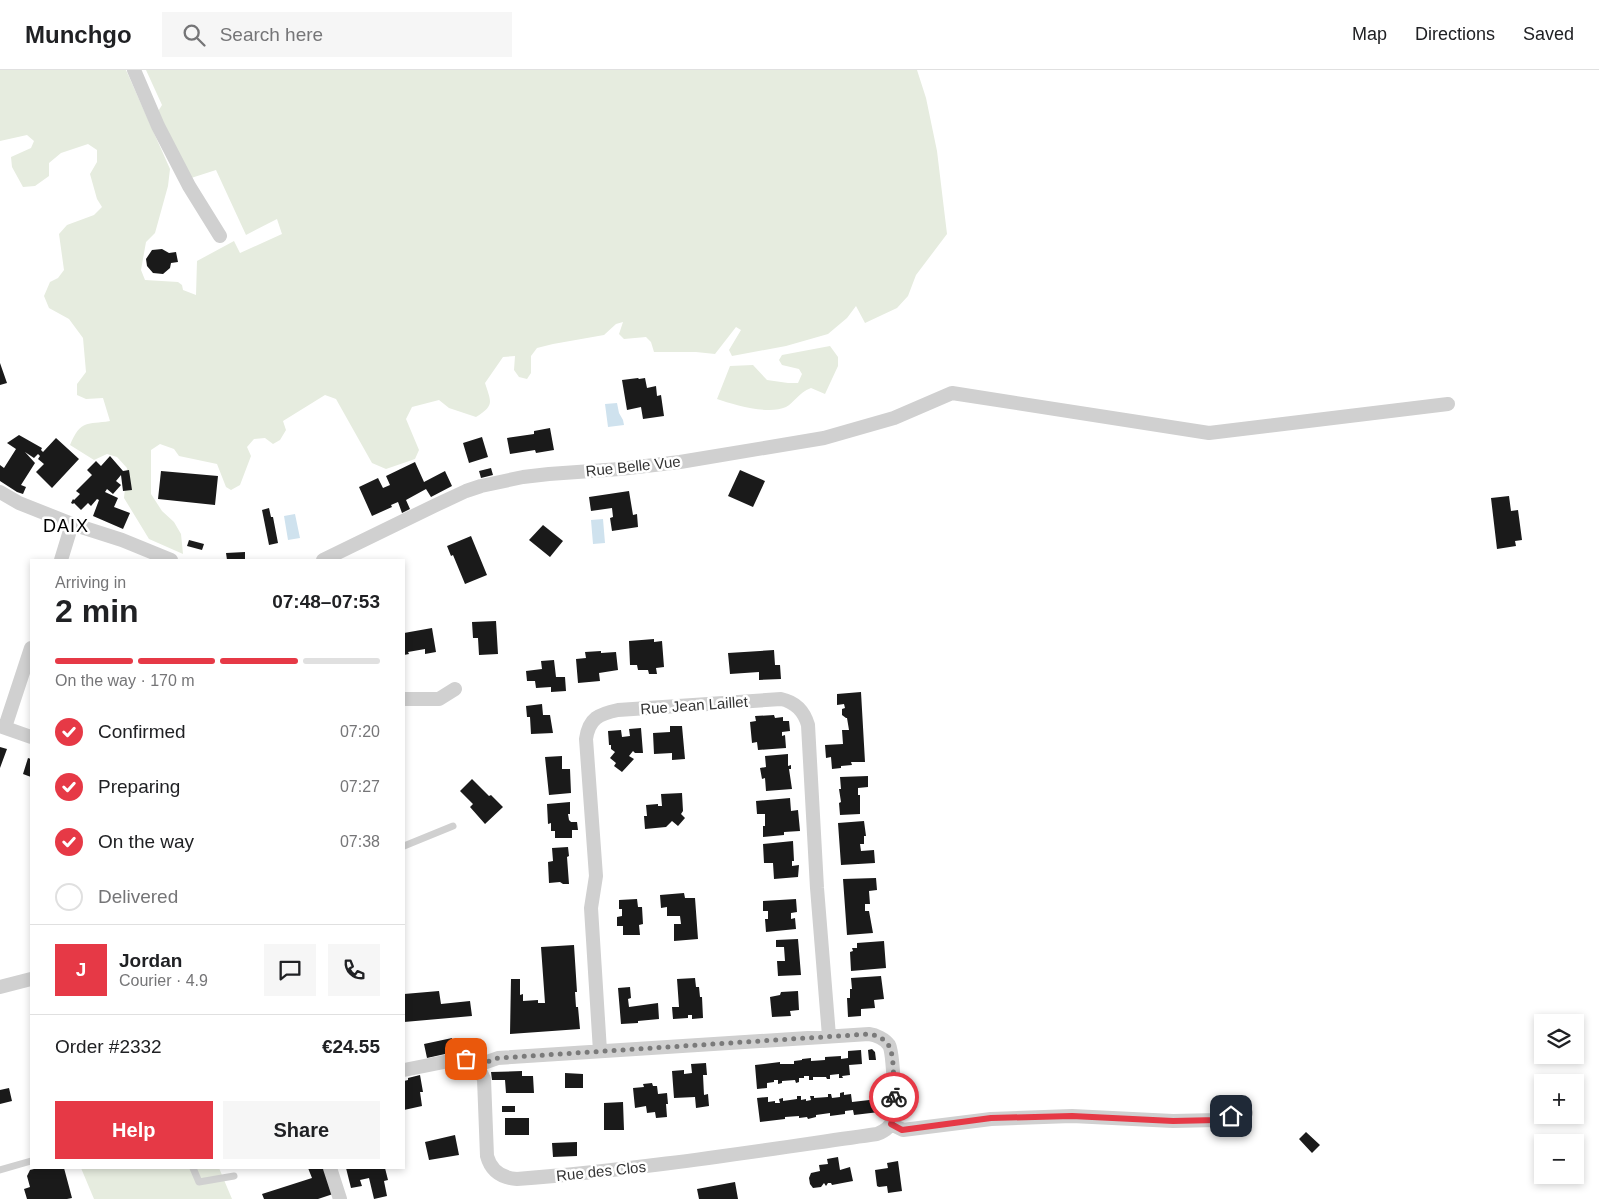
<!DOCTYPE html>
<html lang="en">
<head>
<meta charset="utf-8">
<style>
  body { margin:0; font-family:Helvetica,sans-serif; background:#f6f6f6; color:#202124; height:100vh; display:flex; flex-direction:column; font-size:19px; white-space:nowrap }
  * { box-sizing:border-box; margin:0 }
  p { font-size:16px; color:#757577 }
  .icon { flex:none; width:28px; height:28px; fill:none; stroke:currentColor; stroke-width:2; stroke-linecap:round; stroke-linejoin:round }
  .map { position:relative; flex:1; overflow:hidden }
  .side { position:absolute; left:30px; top:489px; width:375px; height:610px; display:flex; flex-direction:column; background:#fff; border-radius:0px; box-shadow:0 2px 8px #0003 }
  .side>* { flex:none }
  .fabs { position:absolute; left:1534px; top:944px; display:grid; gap:10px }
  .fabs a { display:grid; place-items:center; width:50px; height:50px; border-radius:0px; background:#fff; box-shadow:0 2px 8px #0003; font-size:25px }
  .pin { position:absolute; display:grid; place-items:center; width:42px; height:42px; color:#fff; margin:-21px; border-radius:10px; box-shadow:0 2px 8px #0006 }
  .courier { position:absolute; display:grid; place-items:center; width:50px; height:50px; margin:-25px; border:4px solid #e63946; border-radius:50%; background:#fff; color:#222; box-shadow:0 1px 6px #0007 }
  .overview em { font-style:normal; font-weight:700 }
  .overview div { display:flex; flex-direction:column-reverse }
  .overview { display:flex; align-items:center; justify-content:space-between; height:85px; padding:0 25px }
  h1 { font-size:32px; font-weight:700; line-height:38px }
  .bar { display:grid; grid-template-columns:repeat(4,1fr); gap:8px 5px; align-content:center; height:60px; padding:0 25px }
  .bar i { height:6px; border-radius:4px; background:#e0e0e0 }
  .bar .on { background:#e63946 }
  .bar p { grid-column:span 4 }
  .line { display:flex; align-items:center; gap:12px; padding:0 25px; border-top:1px solid #e0e0e0 }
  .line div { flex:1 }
  .round { display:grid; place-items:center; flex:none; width:52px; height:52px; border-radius:0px; background:#f6f6f6 }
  ol { padding:0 25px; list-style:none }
  li { display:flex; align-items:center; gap:15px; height:55px }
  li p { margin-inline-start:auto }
  li .icon { padding:5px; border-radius:50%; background:#e63946; color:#fff; stroke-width:4 }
  li:last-child { color:#757577 }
  li i { width:28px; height:28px; border:2px solid #e0e0e0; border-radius:50% }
  .action { display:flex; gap:10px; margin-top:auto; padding:10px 25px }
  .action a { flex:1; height:58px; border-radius:0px; background:#e63946; color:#fff; font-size:20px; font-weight:700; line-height:58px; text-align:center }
  .action a+a { background:#f6f6f6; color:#202124 }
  header { display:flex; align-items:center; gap:30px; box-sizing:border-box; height:70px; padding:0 25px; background:#fff; border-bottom:1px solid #e0e0e0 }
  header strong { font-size:24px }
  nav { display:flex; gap:28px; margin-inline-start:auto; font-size:18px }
  .search { width:350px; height:45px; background:#f6f6f6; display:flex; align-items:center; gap:12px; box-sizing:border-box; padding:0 18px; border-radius:0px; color:#757577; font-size:19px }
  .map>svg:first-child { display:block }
  .green { fill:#e6ecdf }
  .water { fill:#cfe2ee }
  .building { fill:#1a1a1a }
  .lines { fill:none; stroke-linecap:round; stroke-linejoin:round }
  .lane { stroke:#d0d0d0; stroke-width:7 }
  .street { stroke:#d0d0d0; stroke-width:14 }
  .done { stroke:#7a7a7a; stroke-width:5; stroke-dasharray:0 9 }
  .route { stroke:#e63946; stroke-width:6 }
  .labels { text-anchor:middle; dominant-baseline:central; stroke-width:5; stroke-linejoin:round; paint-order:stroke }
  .street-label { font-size:15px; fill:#333; stroke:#fff }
  .quarter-label { font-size:18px; letter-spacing:1px; fill:#000; stroke:#fff }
</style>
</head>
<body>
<header>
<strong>Munchgo</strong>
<div class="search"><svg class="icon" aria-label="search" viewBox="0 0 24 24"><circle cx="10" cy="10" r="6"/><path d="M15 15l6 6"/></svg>Search here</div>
<nav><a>Map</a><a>Directions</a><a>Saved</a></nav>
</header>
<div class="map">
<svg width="1599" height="1129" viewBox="0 0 1599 1129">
  <rect width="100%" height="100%" fill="#fff"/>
  <path class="green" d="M0,0H126L170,99L168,116L155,163L146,172L141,200L145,210L178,212L182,215L183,220L196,225L197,191L234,171L240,183L282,164L277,149L246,165L216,100L188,109L157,43L162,35L146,0H917L926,28L937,81L947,164L916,205L908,226L897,238L865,253L856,236L847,248L828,264L786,276L732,286L729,280L741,260L736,257L715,284L696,282H654L651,272L646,267L624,269L619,264L623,252L616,254L604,265L553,274L537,278L531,286V303L527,309L519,307L514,300L515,286L503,287L485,313C491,332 495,335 476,347L449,338L439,330L412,337L406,349L419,380L415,389L386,399L372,393L336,329L325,325L283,351L286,360L280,370L273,374L265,368L254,369L247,377L251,386L240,415L231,420L226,417L217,394L179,386L174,379L160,374L151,380V424L162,441L174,452L181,464L183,484L149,469L124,428L127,398L117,387L107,384L94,390L70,375C81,349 87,355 110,351L103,328L86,329L77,325V314L86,302L83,268L69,249L49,238L44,226L50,212L58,208L64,200L59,164L67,155L94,145L102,137L97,129L90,104L97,92V80L88,74L61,83L49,93V106L35,116L23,117L12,97L11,87L31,78L34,71L27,65L0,71Z
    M830,276L838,287V296L825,324L811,318C798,323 794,333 786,337C769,345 734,335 717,329L730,296L753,295L767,310L788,313H798L802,304L799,299L782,295L779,290L782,285Z
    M81,1098H219L232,1129H94Z"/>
  <path class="water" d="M617,333L619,343L623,350L624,355L608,357L605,334Z
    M295,444L300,468L288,470L284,446Z
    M603,449L605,473L593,474L591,450Z"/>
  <path class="building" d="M162,179L169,183L176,182L178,192L171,193L170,198L163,204L153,203L147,196L146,189L152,180Z
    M0,293L7,313L0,315Z
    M638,308L639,309L645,308L647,318L656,316L657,326L661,325L664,346L643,349L641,337L627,340L622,310Z
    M550,358L554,380L536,383L535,380L510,384L507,368L534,364V361Z
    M19,365L42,378L41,380L43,382L56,368L79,389L52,418L36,402L44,394L38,389L40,386L38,384L34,388L25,382L35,393L21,415L26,417L23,424L17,422L0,411V395L4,398L16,379L7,373Z
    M482,367L488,387L469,393L463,373Z
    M110,386L123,401L129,400L132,420L123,421L121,405L116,411L121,415L113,424L107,419L105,422L118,428L114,437L130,443L123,459L93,446L99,430L97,429L91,436L88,433L81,440L74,433L73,434L71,433L73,429L74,430L80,424L76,421L92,405L87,400L96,391L101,396Z
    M415,392L424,412L445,401L452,416L431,427L426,419L406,430L410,439L402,443L398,432L391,435L392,437L372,446L359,417L378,408L383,418L390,415L386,406Z
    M491,398L493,405L481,408L479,401Z
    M740,400L765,411L753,437L728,426Z
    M161,401L218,406L215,435L158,429Z
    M629,421L633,445L637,444L638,457L612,461L610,448L613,447L612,438L591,441L589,427Z
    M1509,426L1511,441L1518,440L1522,470L1515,471L1516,476L1497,479L1491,428Z
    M269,438L271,447H273L278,473L269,475L262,440Z
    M543,455L563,471L550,487L529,470Z
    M471,466L487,505L465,514L453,485L451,486L447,476Z
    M189,470L204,474L202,480L187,476Z
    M245,482V490H227L226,483Z
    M496,551L498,584L479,585L478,568H473L472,552Z
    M432,558L436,582L425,584V579L408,582L409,584L404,585V563Z
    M654,569V572L662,571L664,597L656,598L657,604H649L648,600H638L637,595H630L629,571Z
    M774,580L775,595H780L781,609L759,610V602L730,604L728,583Z
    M601,581V583L616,582L618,600L599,603L600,611L578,613L576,589L586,588L585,582Z
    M554,590L556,607H565L566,621L551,622V617L536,618L535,611H527L526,601L542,599L541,591Z
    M861,622L865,692H851L852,695L841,696V698L832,699L831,687L826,688L825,675L843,674L842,660H849L847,648H846L842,645V639L845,638L844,634L837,635V624Z
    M542,634L543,645H550L553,663L531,664L530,647H527L526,636Z
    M774,645L775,648L783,647V651H789L790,661L782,662V666L785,665L786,678L758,680L757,672L752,673L750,652L756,651L755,646Z
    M670,656H682L685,689L672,690V683L654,684L653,663L670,662Z
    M641,658L643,683H635L633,681L629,686L634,689L622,702L614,696L616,693L610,688L615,682L611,679V675H609L608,661L621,660L622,667L630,666L629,659Z
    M0,677L7,679L0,698Z
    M788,684V696L791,695V699H789L792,719L766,721L765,708L762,709L760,698L766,697L765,686Z
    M562,686V699H570L571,723L549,725L545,687Z
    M28,688L31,689V707L23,704Z
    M868,706V717L858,718V725H860V744L840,745L839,733L841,732L839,719H841L840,707Z
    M472,709L489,726L491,725L503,737L485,754L470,737L473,734L460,721Z
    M682,723L683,741L681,744L685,748L678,756L672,751L666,757L645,759L644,746H647L646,735L658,734V736H662L661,724Z
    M790,728L791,741L798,740L800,761L784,762V765L763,767V756H765V744H757L756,731Z
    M570,732V744H568L569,750L571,752H577L578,760H572V768H555V761H551V753L548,754L547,734Z
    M864,751L866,766H864V774H860L861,781L874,780L875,793L841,795L838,753Z
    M793,771L794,791H792V796L799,795L798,807L774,809L773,793H764L763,774Z
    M568,777L569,786L567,787L569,814H563L560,812L549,813L548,792L553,791L552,778Z
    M876,808L877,820L869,821L870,834H865V841H869L873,863L847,865L843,809Z
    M684,823L685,828H695L698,869L674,871V854H681L680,846H667V837L661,838L660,825Z
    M637,829L638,837H642L643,854L639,855L640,865H623V856H617V847L622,846V839H619V830Z
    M796,829L797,842L791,843V849L795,848L796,859L766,862L765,849H768V841H763V831Z
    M798,869L801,905L778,906L777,891H785L784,877H776V870Z
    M884,871L886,898L851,901L850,882L853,881L852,878H857V873Z
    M574,875L577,922H575L576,937H578L580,959L510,964L511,909H520V925L523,924V931L538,930V933H545L541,877Z
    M881,906L884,929L874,930L875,938L861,939V946L848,947L847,928H850V919H852L851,908Z
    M695,908L696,917H699L700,927H702L703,948L692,949V945H688V948L673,949L672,937H679L677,909Z
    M630,917L631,928L628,929L629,937L658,933L659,949L638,951V953L621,954L618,918Z
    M439,921L441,934L470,931L472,946L404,952V924Z
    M798,921L799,940L790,941L791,946L772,947L770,927L780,925L781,922Z
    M452,968L454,982L427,988L424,974Z
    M872,979L875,982L876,990H869L868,980Z
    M861,980L862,994L849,995L850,1005L842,1006L843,1008H839V1004L830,1005V1009H827L826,1007H813V1010H809V1006H804V1008H799V1012L796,1013L795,1010L782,1011V1013L778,1014V1010H774V1012L767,1013V1018L757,1019L755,995L780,992V994H794V991L802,990V989L811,988V991L825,990V987L841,986V989L848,988V981Z
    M706,993L707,1005H703L704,1025L708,1024L709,1036L696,1038L695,1027L674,1028L672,1001L684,1000V1004L692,1003L691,994Z
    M522,1001V1006H533L534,1023H506L505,1010H492L491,1002Z
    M565,1003L583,1004V1018H565Z
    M420,1005L423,1022H420L422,1036L404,1040V1011L408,1010V1008Z
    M652,1013L653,1016H657L658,1024L667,1023L668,1034H666L667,1047L656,1048L655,1042L647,1043L646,1036L635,1038L633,1018L644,1017L643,1014Z
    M9,1018L12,1031L0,1034V1020Z
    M844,1022V1025L851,1024L852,1032L878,1029L879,1042L854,1045L853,1040L845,1041V1044L830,1046V1043L816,1045V1047L808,1049L807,1047L799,1048V1046L785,1047V1049L760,1052L757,1028L768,1027V1032L775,1031V1033H780L779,1029L783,1028V1031L797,1029V1026H801V1030L806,1029V1031L811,1030L810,1026H814V1028L828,1027V1024H831L832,1028L840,1027V1023Z
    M623,1032L624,1060H604V1033Z
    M502,1036H515V1042H502Z
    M505,1048H529V1065H505Z
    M1306,1062L1320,1075L1312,1083L1299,1069Z
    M455,1065L459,1085L429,1090L425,1072Z
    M577,1072V1086L553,1087L552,1073Z
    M838,1087L840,1100L850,1097L853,1111L832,1115L831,1113H828L826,1116L824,1113L821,1117L813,1118L810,1114L809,1108L811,1103L820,1101L819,1095L828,1094L827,1089Z
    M898,1091L902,1121L888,1123L887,1116L879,1117L877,1116L875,1100L888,1098L887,1093Z
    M38,1098H45L46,1099L64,1098L72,1128L67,1129H27L24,1119L30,1117L27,1106L30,1100Z
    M308,1098H325L333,1124L318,1129H264L262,1124L312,1108Z
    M346,1098H357L358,1099L385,1098L388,1110L384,1111L387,1126L374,1129L369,1108L360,1110L362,1116L351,1118Z
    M735,1112L738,1129H699L697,1119Z"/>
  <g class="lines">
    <path class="lane" d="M404,776L453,756
      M193,1098L199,1112L234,1106
      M0,1100L31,1091"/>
    <path class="street" d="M134,0L158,56L189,116L220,166
      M0,422L19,433L72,454L122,470L171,490
      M61,490L72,454
      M323,490L436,435L466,421L481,416L523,407L549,404L620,399L680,392L824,368L894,348L952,323L1209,363L1448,334
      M404,629H439L455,619
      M0,656L31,667
      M5,657L31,578
      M0,917L31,909
      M600,981L591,838L596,806L586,669C589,648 599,644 618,640L781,629C795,632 804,641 808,655L817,818L829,966
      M404,1000L459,989H466L472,992L478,997L484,1009L487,1086C491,1101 502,1108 517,1109C638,1100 757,1081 877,1064C885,1061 891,1057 893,1049C896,1040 893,982 889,975C885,969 876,965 869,964L498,988L481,994L478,997
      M891,1054L903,1060L991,1049L1072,1046L1173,1051L1217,1050L1246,1043
      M330,1098L340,1129"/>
  </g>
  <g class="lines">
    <path class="done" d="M466,989L478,997L481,994L498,988L869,964C877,965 885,969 889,976C895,987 893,1014 894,1027"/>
    <path class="route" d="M894,1027L895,1043L891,1054L902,1060L991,1048L1072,1046L1173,1051L1217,1050L1231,1046"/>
  </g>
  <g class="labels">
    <g class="street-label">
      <text transform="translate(633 396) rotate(-6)">Rue Belle Vue</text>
      <text transform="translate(694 635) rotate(-4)">Rue Jean Laillet</text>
      <text transform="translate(601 1101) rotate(-6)">Rue des Clos</text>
    </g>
    <g class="quarter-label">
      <text x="66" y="456">DAIX</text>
    </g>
  </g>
</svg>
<div class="fabs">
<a><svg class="icon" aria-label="layers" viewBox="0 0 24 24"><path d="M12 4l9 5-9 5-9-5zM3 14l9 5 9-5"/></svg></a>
<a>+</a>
<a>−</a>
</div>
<div class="pin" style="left:466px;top:989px;background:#ea580c"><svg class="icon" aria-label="bag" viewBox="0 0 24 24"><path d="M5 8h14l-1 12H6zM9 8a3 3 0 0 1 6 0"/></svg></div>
<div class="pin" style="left:1231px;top:1046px;background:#1f2937"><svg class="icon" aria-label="home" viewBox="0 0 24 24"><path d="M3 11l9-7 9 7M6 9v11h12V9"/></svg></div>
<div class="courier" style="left:894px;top:1027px"><svg class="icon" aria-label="bike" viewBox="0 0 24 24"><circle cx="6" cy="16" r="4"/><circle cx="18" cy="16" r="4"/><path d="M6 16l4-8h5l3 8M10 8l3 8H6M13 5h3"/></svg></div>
<section class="side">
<div class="overview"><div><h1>2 min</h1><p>Arriving in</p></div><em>07:48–07:53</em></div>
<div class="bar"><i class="on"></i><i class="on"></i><i class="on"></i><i></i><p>On the way · 170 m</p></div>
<ol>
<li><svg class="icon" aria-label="check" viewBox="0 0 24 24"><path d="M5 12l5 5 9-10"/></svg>Confirmed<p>07:20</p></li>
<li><svg class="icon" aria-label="check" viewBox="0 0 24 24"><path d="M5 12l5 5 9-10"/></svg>Preparing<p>07:27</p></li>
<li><svg class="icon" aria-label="check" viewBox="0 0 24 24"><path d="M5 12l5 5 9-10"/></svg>On the way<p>07:38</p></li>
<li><i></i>Delivered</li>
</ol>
<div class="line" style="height:90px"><b class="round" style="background:#e63946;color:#fff">J</b><div><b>Jordan</b><p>Courier · 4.9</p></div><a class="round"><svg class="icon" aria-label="chat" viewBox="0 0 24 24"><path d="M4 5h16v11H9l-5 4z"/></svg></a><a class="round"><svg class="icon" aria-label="phone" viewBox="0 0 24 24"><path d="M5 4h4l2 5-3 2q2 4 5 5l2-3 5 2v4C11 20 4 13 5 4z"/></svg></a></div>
<div class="line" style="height:65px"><div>Order #2332</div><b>€24.55</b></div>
<div class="action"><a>Help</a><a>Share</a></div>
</section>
</div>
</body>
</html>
